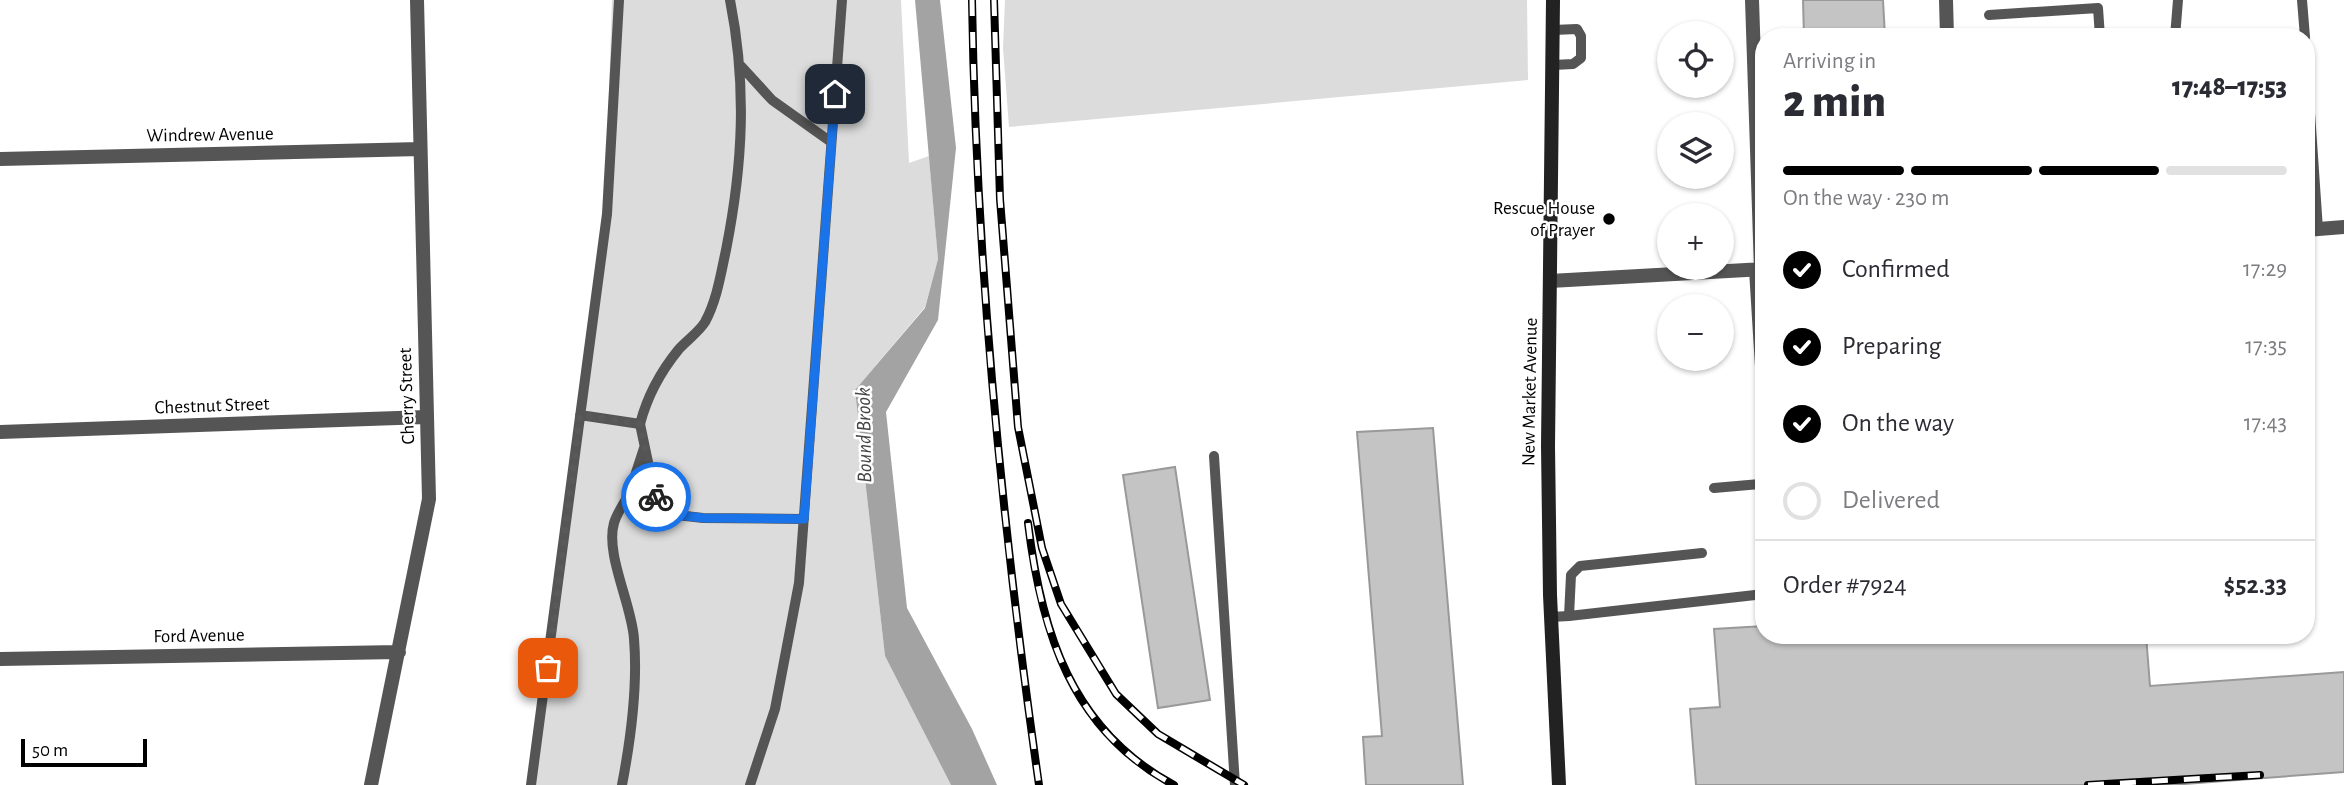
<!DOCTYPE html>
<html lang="en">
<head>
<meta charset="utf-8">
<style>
  body { margin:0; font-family:"Alegreya Sans",sans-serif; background:#f7f7f7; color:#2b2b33; height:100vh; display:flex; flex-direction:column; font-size:26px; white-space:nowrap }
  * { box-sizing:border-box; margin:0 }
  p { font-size:23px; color:#7c7c81 }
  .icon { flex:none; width:38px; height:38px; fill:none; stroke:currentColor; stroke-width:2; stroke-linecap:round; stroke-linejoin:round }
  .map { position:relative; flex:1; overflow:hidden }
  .panel { position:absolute; left:1755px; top:28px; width:560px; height:616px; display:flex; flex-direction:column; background:#fff; border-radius:28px; box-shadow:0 2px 5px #0004 }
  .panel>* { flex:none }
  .controls { position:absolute; left:1657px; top:21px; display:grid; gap:14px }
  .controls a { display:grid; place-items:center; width:77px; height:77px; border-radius:50%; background:#fff; box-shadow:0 2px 5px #0004; font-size:35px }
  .scale { position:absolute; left:21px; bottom:18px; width:126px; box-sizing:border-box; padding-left:7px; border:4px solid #000; border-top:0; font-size:19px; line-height:24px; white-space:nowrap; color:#000; -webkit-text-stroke:5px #fff; paint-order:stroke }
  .pin { position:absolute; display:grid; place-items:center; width:60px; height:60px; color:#fff; margin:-30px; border-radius:14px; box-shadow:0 4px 10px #0006 }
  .courier { position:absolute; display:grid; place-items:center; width:70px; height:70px; margin:-35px; border:5px solid #1a73e8; border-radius:50%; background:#fff; color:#222; box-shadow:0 2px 9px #0007 }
  .summary em { font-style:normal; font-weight:800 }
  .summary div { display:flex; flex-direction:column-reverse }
  .summary { display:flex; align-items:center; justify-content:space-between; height:119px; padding:0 28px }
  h1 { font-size:46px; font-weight:800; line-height:52px }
  .bar { display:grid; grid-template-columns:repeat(4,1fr); gap:10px 7px; align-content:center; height:84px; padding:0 28px }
  .bar i { height:9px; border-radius:5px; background:#e1e1e2 }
  .bar .selected { background:#000 }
  .bar p { grid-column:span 4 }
  .line { display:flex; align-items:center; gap:18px; padding:0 28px; border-top:2px solid #e1e1e2 }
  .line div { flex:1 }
  ol { padding:0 28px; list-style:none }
  li { display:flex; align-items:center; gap:21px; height:77px }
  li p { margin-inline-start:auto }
  li .icon { padding:7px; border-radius:50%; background:#000; color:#fff; stroke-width:4 }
  li:last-child { color:#7c7c81 }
  li i { width:38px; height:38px; border:4px solid #e1e1e2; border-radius:50% }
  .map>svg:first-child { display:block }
  .green { fill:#dcdcdc }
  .water { fill:#a3a3a3 }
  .building { fill:#c4c4c4; stroke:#999; stroke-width:2 }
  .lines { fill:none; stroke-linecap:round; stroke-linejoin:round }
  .service { stroke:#555; stroke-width:10 }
  .minor { stroke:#555; stroke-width:14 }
  .secondary { stroke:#222; stroke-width:14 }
  .rail-casing { stroke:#000; stroke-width:8 }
  .rail { stroke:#fff; stroke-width:5; stroke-dasharray:16; stroke-linecap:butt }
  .done { stroke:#595959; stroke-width:7; stroke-dasharray:0 12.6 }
  .route { stroke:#1a73e8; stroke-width:9 }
  .poi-dot { fill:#000; stroke:#fff; stroke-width:2.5 }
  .labels { text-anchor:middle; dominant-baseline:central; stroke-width:5; stroke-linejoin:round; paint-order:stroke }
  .street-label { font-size:19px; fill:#000; stroke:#fff }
  .poi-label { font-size:19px; fill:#000; stroke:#fff; text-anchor:end }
  .water-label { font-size:21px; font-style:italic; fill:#444; stroke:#fff }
</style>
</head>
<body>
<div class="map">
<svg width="2344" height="785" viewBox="0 0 2344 785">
  <rect width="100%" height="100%" fill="#fff"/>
  <path class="green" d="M612,0H901L909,163L929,156L938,259L925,307L855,390L885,656L951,785H531L605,213Z
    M1005,0H1527L1528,80L1009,127L1003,48Z"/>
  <path class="water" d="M915,0H940L956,148L938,320L886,412L907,608L972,729L997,785H951L885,656L855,390L925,308L938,259Z"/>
  <path class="building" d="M1803,0H1883L1885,37H1804Z
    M1433,428L1463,785H1366L1363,737L1382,736L1357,432Z
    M1175,467L1210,700L1158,708L1123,475Z
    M1764,626V635H2146L2150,686L2344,672V772L2171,785H1696L1690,709L1720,707L1714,629Z"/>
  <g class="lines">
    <path class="service" d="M2302,0L2305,37
      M1989,15L2098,8L2100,37
      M1553,30L1577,29L1581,36V58L1573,64L1553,65
      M2175,37L2178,0
      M2306,55L2318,229
      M741,66L772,100L831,142
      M1754,270L1764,431
      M580,415L640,424C647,397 661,371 679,349C687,340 699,332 705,322C717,300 721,273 726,250C743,164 747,86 730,0
      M640,424L656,500L668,514L703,518L804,519
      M644,448L629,494L656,500
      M1214,456L1235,785
      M1714,488L1760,484L1764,479
      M1569,616L1764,594
      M1551,617L1569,616L1571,575L1580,566L1702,553
      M531,785L607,214L619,0
      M622,785C631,738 638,687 634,639C632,605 605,554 614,523C617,513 624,503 629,494
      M750,785L775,709L799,583L842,0"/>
    <path class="minor" d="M1752,0L1761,269
      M1946,0L1947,37
      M0,159L420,149
      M2306,230L2344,227
      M1550,281L1764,269
      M0,432L426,417
      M0,659L399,652
      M371,785L429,499L417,0"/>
    <path class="secondary" d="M1553,0L1548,446L1550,595L1559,785"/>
    <g class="rail-casing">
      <path id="rail" d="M972,0C976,262 1002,526 1039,785
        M994,0L1000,199L1018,427L1042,548L1061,604L1116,694L1158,734L1244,785
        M1028,523C1041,631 1071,730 1174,785
        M2088,785L2260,775"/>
    </g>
    <use href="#rail" class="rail"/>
  </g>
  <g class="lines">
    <path class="done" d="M548,668L580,415L640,424L656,497"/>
    <path class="route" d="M656,497L668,514L704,518L804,519L835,94"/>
  </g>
  <circle class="poi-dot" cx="1609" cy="219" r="7"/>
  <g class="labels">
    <g class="street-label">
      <text transform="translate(210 135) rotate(-1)">Windrew Avenue</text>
      <text transform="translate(1530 392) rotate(-89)">New Market Avenue</text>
      <text transform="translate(407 396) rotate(-92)">Cherry Street</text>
      <text transform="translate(212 406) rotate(-2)">Chestnut Street</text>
      <text transform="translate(199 636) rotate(-1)">Ford Avenue</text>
    </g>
    <g class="poi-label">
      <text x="1595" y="208">Rescue House<tspan x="1595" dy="22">of Prayer</tspan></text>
    </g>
    <g class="water-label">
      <text transform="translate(864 435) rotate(-91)">Bound Brook</text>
    </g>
  </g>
</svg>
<div class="controls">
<a><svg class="icon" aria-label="locate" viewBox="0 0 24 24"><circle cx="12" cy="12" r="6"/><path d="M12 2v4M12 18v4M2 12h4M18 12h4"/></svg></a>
<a><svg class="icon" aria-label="layers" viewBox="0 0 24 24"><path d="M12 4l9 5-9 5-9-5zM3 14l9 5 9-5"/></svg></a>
<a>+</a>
<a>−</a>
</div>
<div class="scale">50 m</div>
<div class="pin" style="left:548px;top:668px;background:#ea580c"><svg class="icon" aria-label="bag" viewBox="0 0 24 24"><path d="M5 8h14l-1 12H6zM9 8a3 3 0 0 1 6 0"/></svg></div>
<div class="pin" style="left:835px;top:94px;background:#1f2937"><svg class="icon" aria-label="home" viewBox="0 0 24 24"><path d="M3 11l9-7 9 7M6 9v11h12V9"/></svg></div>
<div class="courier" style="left:656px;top:497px"><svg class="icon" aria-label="bike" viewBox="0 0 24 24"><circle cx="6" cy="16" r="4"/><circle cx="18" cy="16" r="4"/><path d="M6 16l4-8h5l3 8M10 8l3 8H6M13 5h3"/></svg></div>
<section class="panel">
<div class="summary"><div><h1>2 min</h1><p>Arriving in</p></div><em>17:48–17:53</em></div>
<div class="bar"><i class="selected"></i><i class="selected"></i><i class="selected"></i><i></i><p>On the way · 230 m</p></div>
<ol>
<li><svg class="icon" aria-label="check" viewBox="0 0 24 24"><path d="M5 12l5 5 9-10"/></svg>Confirmed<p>17:29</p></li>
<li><svg class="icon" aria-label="check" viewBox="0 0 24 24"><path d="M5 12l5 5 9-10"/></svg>Preparing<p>17:35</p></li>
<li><svg class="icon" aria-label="check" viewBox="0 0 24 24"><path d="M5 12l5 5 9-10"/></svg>On the way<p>17:43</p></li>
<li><i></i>Delivered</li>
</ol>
<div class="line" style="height:91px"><div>Order #7924</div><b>$52.33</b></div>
</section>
</div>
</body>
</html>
